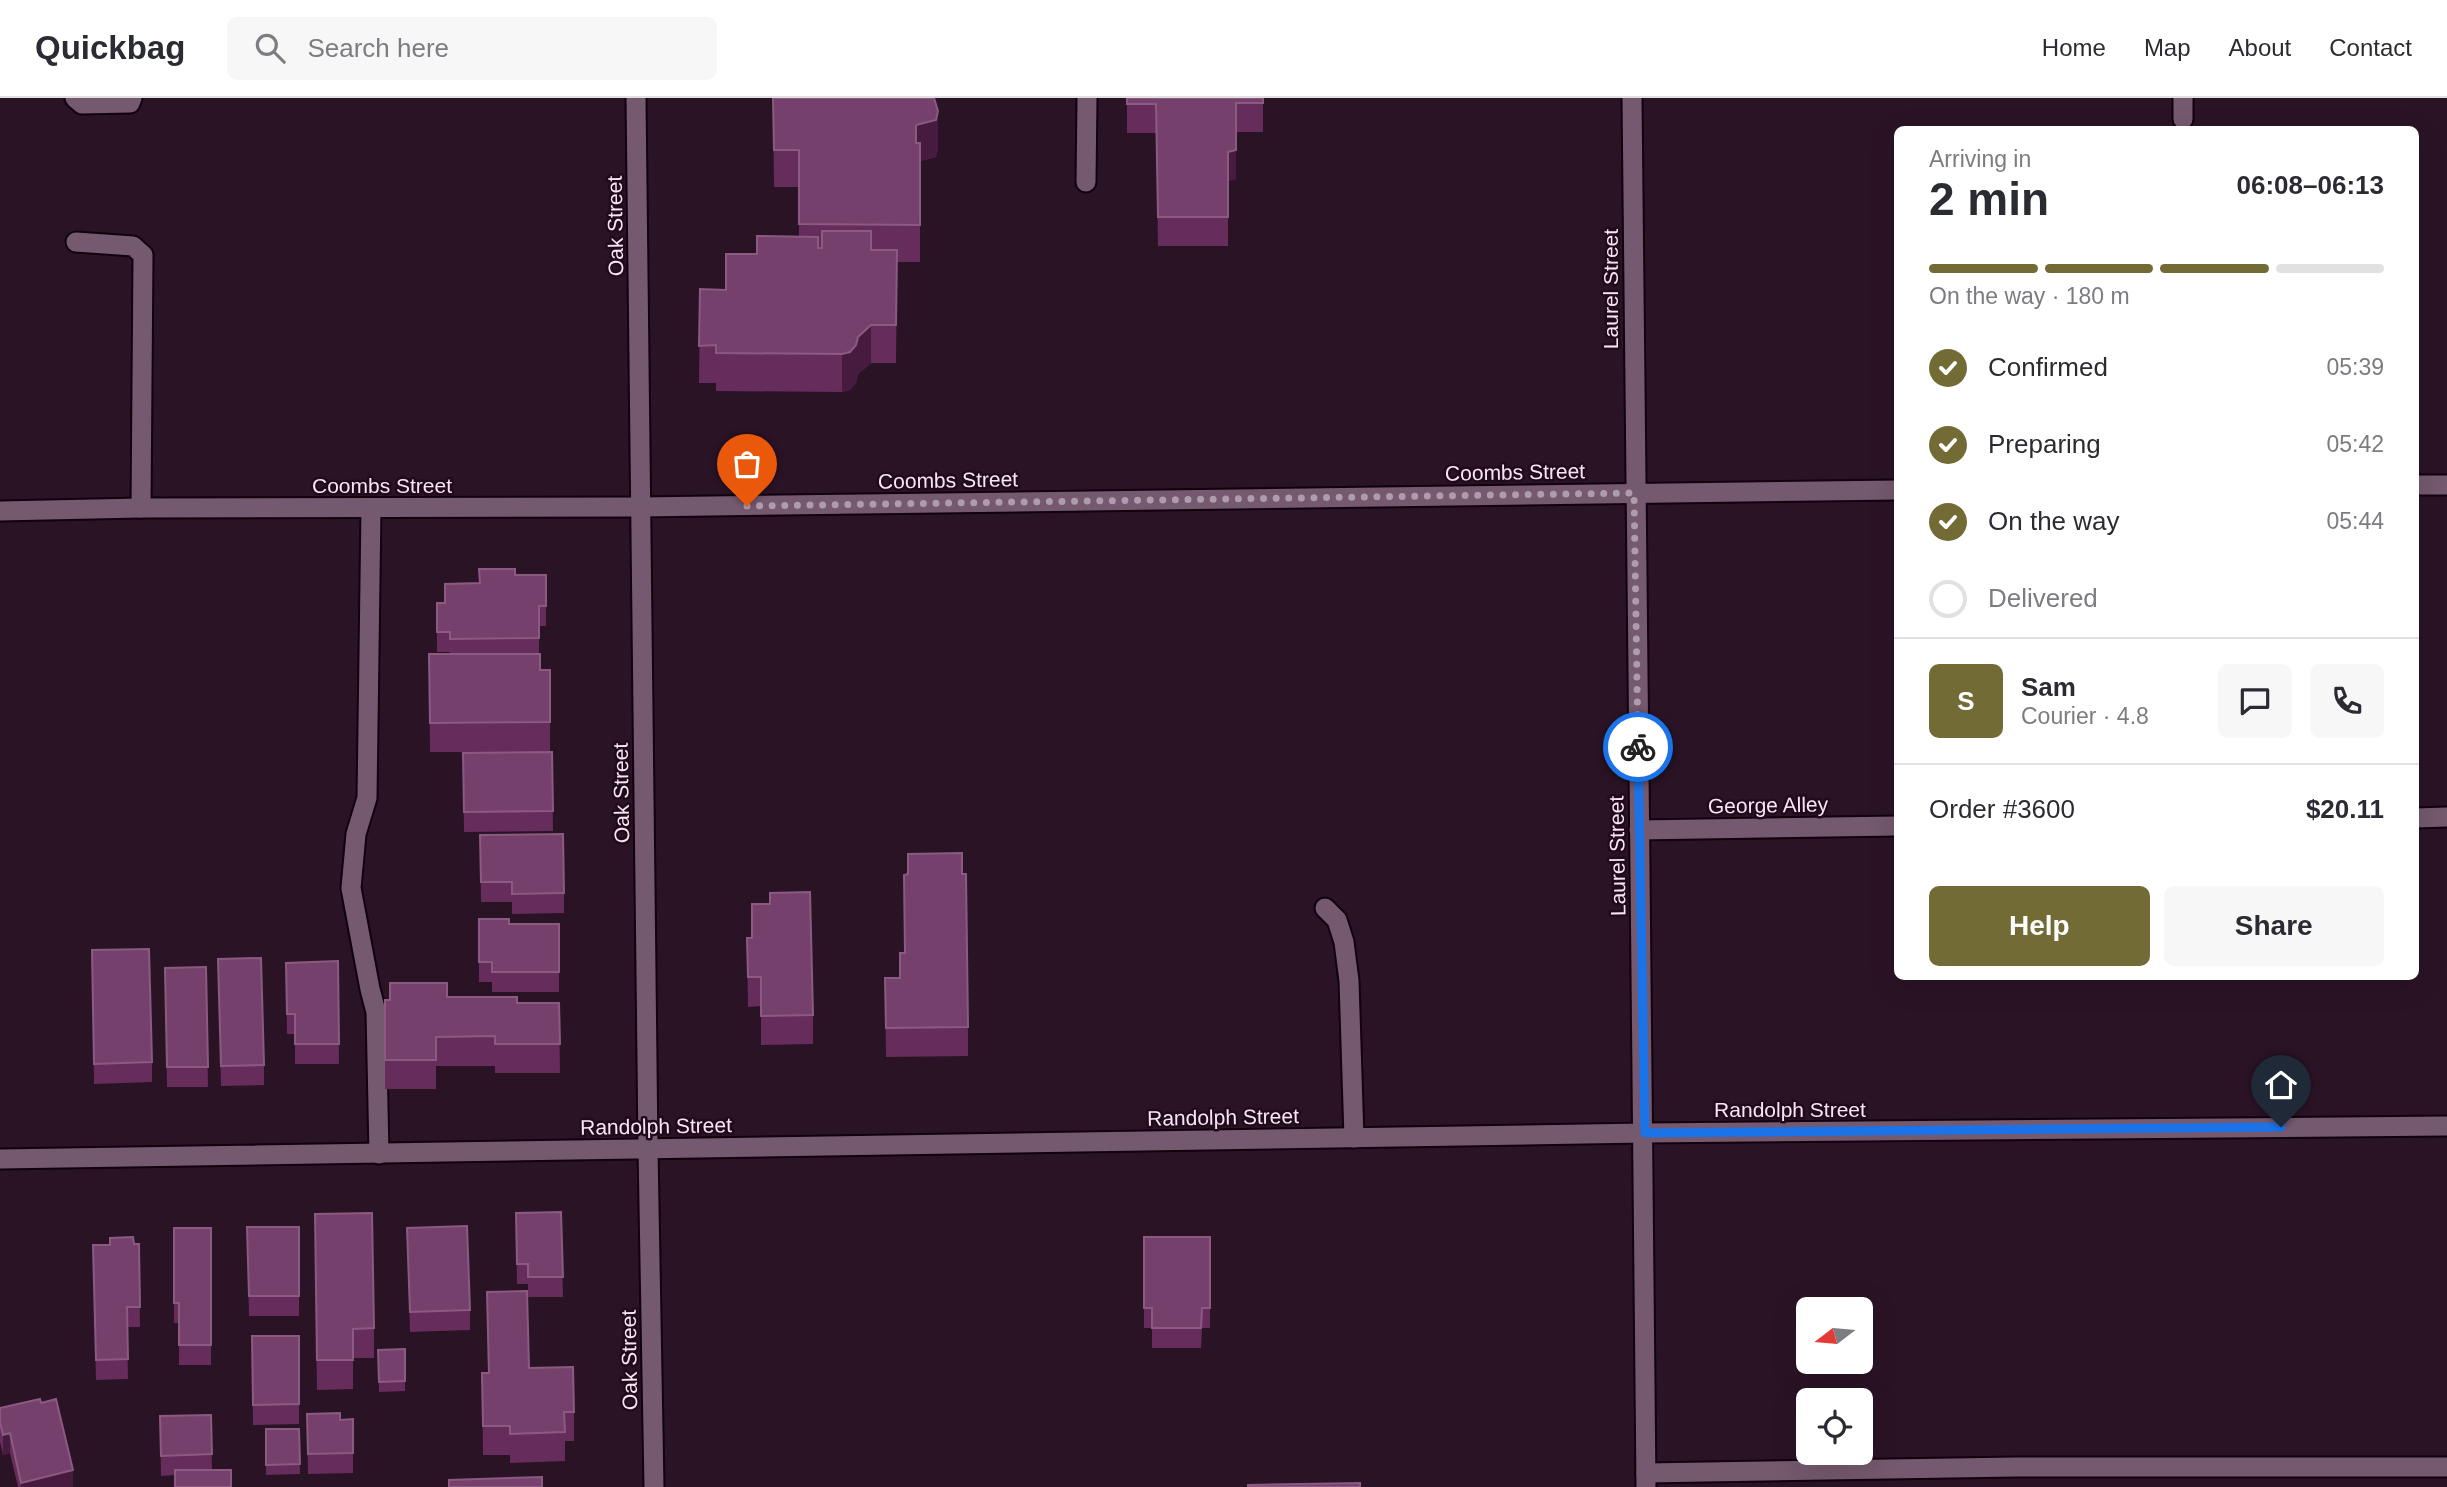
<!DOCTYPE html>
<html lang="en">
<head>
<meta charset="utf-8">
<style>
  body { margin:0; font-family:Arial,sans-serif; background:#f7f7f7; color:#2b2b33; height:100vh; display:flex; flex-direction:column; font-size:26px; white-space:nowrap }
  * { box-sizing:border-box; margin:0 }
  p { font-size:23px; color:#7c7c81 }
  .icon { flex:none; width:38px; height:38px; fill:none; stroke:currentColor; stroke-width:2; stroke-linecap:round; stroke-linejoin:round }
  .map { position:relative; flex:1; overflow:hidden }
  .side { position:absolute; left:1894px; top:28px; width:525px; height:854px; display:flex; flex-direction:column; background:#fff; border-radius:10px; box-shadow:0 7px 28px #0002 }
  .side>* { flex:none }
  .needle { width:46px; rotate:254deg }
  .buttons { position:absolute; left:1796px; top:1199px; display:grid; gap:14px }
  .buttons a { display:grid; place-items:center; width:77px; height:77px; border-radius:10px; background:#fff; box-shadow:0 7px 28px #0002; font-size:35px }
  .pin { position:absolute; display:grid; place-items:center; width:60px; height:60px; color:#fff; margin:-72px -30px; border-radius:50% 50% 50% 0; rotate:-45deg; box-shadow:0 0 7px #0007 }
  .pin .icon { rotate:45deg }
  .courier { position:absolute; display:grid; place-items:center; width:70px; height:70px; margin:-35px; border:5px solid #1a73e8; border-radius:50%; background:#fff; color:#222; box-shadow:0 2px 9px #0007 }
  .summary em { font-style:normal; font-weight:800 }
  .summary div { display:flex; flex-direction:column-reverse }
  .summary { display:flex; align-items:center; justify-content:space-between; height:119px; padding:0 35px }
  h1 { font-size:46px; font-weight:800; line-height:52px }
  .bar { display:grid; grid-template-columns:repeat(4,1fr); gap:10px 7px; align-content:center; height:84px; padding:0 35px }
  .bar i { height:9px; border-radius:5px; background:#e1e1e2 }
  .bar .selected { background:#736b36 }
  .bar p { grid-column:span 4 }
  .line { display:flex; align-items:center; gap:18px; padding:0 35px; border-top:2px solid #e1e1e2 }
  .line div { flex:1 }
  .round { display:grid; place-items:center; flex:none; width:74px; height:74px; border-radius:10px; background:#f7f7f7 }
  ol { padding:0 35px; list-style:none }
  li { display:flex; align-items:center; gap:21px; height:77px }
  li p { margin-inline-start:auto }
  li .icon { padding:7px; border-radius:50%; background:#736b36; color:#fff; stroke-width:4 }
  li:last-child { color:#7c7c81 }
  li i { width:38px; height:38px; border:4px solid #e1e1e2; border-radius:50% }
  .button { display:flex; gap:14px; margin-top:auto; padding:14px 35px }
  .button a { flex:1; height:80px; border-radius:10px; background:#736b36; color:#fff; font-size:28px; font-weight:800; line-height:80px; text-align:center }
  .button a+a { background:#f7f7f7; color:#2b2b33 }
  header { display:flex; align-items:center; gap:42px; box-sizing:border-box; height:98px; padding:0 35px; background:#fff; border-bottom:2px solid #e1e1e2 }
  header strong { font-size:33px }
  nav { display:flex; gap:38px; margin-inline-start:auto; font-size:24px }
  .search { width:490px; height:63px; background:#f7f7f7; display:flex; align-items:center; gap:18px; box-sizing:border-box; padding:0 24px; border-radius:10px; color:#7c7c81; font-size:26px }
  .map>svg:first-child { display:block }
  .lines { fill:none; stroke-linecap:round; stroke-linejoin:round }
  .service-casing { stroke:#11010e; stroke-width:23 }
  .minor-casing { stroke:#11010e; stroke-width:23 }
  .tertiary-casing { stroke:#11010e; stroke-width:23 }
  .service { stroke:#75596e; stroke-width:19 }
  .minor { stroke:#75596e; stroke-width:19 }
  .tertiary { stroke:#75596e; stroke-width:19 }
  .wall { fill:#662c5b }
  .shaded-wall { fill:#471a3f }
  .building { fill:#76406c; stroke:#8a5a81; stroke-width:2 }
  .done { stroke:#af9caa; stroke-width:7; stroke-dasharray:0 12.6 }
  .route { stroke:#1a73e8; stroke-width:9 }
  .labels { text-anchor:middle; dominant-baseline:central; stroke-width:5; stroke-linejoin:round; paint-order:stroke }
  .street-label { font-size:21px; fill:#f7e6f2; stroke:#200a1b }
</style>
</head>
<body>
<header>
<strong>Quickbag</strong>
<div class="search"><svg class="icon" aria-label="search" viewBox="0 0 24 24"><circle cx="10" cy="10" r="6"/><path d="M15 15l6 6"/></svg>Search here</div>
<nav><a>Home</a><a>Map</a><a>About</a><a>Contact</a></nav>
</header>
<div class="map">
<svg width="2447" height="1389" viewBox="0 0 2447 1389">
  <rect width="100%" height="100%" fill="#2a1325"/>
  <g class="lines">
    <g class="service-casing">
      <path id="service" d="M75,0L82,6L130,5L132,0
        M2183,0V21
        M1086,84L1087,0
        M76,144L133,148L143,157L141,410
        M371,410L367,700L356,736L351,790L370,891L376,914L379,1056
        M2415,720L2447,719
        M1639,732L1897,728
        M1325,810L1337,822L1344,844L1349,883L1354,1040
        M1646,1375L2015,1369H2447"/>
    </g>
    <g class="minor-casing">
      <path id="minor" d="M636,0L648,1051L654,1389
        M1632,0C1635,463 1644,926 1646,1389
        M0,1061L1645,1035L2447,1028"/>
    </g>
    <g class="tertiary-casing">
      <path id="tertiary" d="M2415,387H2447
        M0,413L141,410L640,409L1897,392"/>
    </g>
    <use href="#service" class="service"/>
    <use href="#minor" class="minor"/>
    <use href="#tertiary" class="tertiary"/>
  </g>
  <path class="wall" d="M773,0L938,51L936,59L920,63V164H897L896,265H871L858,276L856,285L850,292L842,294L716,293V285H699L700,191L726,192L799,138V89H774Z
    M1127,0H1263V34H1236V81L1228,83V148H1158L1156,35H1127Z
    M515,477H546V528H539V556L540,572H550V654H430L429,556H450V554H437V505H445L480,485Z
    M552,654L553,733L464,734L463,655Z
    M480,737L564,795V815L512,816V804H481Z
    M962,776L968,929V958L886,959L885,880H900L905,855Z
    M770,795L813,917V946L761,947V908L748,909L747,840H752L770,806Z
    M479,821L509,826H559V894H492V884H479Z
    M92,852L152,964V984L94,986Z
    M218,861L264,967V987L221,988Z
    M338,863L339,966H295V936H287L286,865Z
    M206,869L208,989H167L165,870Z
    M447,899L517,905H559L560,975H495V968H436V991H385V902Z
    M561,1114L563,1199H528V1186H517L516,1115Z
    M247,1129H299V1218H249Z
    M174,1130H211V1267H179V1225H174Z
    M407,1130L470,1212V1232L410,1234Z
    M1144,1139H1210V1230H1202L1201,1250H1152V1230H1144Z
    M315,1145L374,1230V1260H353V1291L317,1292Z
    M139,1146L140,1229H127L128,1281L96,1282L93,1147Z
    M487,1194L529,1270L574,1314V1343H565V1363L510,1365V1357H483L482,1275H488Z
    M252,1238H299V1326L253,1327Z
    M405,1251V1293L379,1294L378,1252Z
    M41,1305L73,1389H18L10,1355L3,1357L0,1344V1310Z
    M307,1316L340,1322L353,1321V1375L308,1376Z
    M211,1317L212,1372L175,1377L161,1378L160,1318Z
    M266,1331H299L300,1376L266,1377Z"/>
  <path class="shaded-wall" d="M1236,5V81L1228,83V54Z
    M938,13V51L936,59L916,64V27Z
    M871,227V265L858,276L856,285L850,292L842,294V256Z
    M10,1335V1355L3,1357V1337Z
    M73,1372V1389H21V1385Z"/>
  <path class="building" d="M773,0H934L938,13L936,22L916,27V45H920V127L799,126V52H774Z
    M1127,0H1263V5H1236V52L1228,54V119H1158L1156,6H1127Z
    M822,133H871V152H897L896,227H871L858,239L856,247L850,254L842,256L716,255V247L699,248L700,191L726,192V156H757V138L818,139V150H822Z
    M479,471H515V477H546V508H539V540L450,541V534H437V505H445V486L480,485Z
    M429,556H540V572H550V624L430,625Z
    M552,654L553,713L464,714L463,655Z
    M563,736L564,795L512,796V784H481L480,737Z
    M962,755V776H966L968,929L886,930L885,880H900V855H905L904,777L908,776V756Z
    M810,794L813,917L761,918V879H748L747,840H752V806H770V795Z
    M479,821H509V826H559V874H492V864H479Z
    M149,851L152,964L94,966L92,852Z
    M261,860L264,967L221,968L218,861Z
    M338,863L339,946H295V916H287L286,865Z
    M206,869L208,969H167L165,870Z
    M390,885H447V899H517V905H559L560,946H495V938L436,939V962H385V902H390Z
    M561,1114L563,1179H528V1166H517L516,1115Z
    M372,1115L374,1230L353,1231V1262H317L315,1116Z
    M467,1128L470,1212L410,1214L407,1130Z
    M247,1129H299V1198H249Z
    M174,1130H211V1247H179V1205H174Z
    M133,1139L134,1146H139L140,1209H127L128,1261L96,1262L93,1147H110V1140Z
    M1144,1139H1210V1210H1202L1201,1230H1152V1210H1144Z
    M527,1193L529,1270L573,1269L574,1314H564L565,1334L510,1336V1328H483L482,1275H489L487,1194Z
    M252,1238H299V1306L253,1307Z
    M405,1251V1283L379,1284L378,1252Z
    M40,1301L41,1305L56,1301L73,1372L21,1385L10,1335L3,1337L0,1324V1310Z
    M340,1315V1322L353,1321V1355L308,1356L307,1316Z
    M211,1317L212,1356L161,1358L160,1318Z
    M266,1331H299L300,1366L266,1367Z
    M175,1372H231V1389H175Z
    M542,1379V1389H449V1382Z
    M1360,1385V1389H1248V1387Z"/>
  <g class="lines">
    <path class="done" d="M747,408L1634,395L1638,649"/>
    <path class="route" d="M1638,649L1645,1035L2281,1029"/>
  </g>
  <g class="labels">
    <g class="street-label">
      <text transform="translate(615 128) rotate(-91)">Oak Street</text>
      <text transform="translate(1610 191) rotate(-90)">Laurel Street</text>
      <text transform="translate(1515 374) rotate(-1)">Coombs Street</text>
      <text transform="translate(948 382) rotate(-1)">Coombs Street</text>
      <text x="382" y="387">Coombs Street</text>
      <text transform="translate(621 695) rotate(-91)">Oak Street</text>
      <text transform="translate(1768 707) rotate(-1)">George Alley</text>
      <text transform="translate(1617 758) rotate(-91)">Laurel Street</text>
      <text x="1790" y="1011">Randolph Street</text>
      <text transform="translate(1223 1019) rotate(-1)">Randolph Street</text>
      <text transform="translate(656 1028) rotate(-1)">Randolph Street</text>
      <text transform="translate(629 1262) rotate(-91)">Oak Street</text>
    </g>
  </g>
</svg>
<div class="buttons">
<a><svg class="needle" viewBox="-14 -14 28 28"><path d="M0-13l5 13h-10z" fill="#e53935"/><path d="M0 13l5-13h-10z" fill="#7c7c81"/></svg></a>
<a><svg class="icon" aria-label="locate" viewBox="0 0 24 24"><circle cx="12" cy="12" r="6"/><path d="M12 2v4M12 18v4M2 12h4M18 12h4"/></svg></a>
</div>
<div class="pin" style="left:747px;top:408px;background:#ea580c"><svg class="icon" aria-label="bag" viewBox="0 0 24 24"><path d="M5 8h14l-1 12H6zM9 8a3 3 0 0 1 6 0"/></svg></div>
<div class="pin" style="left:2281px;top:1029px;background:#1f2937"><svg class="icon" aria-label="home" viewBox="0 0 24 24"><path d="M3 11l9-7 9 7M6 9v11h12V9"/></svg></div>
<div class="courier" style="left:1638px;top:649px"><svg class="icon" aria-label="bike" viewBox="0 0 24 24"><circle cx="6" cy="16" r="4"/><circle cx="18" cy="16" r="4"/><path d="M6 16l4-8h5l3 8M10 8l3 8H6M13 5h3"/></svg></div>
<section class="side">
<div class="summary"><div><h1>2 min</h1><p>Arriving in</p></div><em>06:08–06:13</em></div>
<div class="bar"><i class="selected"></i><i class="selected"></i><i class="selected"></i><i></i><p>On the way · 180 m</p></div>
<ol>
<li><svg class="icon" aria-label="check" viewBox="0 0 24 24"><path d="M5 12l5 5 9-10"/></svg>Confirmed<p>05:39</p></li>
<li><svg class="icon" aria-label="check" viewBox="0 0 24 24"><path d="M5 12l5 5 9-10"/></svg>Preparing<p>05:42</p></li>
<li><svg class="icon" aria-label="check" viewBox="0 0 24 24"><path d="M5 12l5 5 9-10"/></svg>On the way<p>05:44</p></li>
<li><i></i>Delivered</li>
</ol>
<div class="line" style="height:126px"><b class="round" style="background:#736b36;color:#fff">S</b><div><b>Sam</b><p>Courier · 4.8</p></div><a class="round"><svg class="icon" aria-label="chat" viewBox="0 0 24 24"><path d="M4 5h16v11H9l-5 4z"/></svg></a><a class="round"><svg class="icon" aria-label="phone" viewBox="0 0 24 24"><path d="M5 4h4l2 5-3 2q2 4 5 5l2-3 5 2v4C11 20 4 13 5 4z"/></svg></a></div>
<div class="line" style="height:91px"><div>Order #3600</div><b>$20.11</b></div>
<div class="button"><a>Help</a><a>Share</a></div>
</section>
</div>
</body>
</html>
